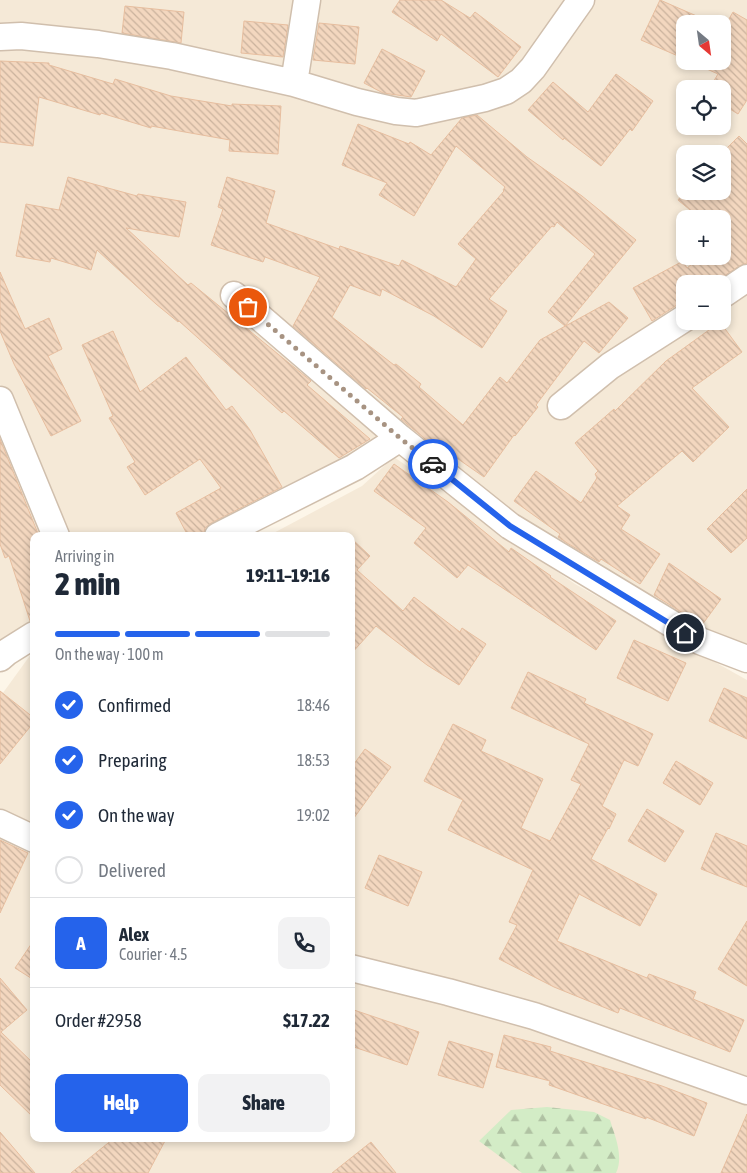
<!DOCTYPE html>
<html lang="en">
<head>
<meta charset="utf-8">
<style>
  body { margin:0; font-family:"Asap Condensed",sans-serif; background:#f2f2f3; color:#1f2937; height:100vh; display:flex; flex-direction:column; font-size:19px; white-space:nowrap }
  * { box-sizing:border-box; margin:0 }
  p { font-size:16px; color:#747a83 }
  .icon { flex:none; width:28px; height:28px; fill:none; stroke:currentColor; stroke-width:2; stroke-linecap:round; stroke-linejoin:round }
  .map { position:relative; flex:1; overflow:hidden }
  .sheet { position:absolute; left:30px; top:532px; width:325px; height:610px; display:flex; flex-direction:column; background:#fff; border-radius:10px; box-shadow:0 2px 8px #0003 }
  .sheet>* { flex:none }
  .needle { width:32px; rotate:151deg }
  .tools { position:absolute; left:676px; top:15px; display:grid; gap:10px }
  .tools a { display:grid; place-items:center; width:55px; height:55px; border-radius:10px; background:#fff; box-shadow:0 2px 8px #0003; font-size:25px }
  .pin { position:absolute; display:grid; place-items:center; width:42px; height:42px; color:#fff; margin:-21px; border:2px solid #fff; border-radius:50%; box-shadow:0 1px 5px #0007 }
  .courier { position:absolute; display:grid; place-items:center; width:50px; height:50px; margin:-25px; border:4px solid #2563eb; border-radius:50%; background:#fff; color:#222; box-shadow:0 1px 6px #0007 }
  .head em { font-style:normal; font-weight:800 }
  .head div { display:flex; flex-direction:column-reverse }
  .head { display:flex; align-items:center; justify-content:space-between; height:85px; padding:0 25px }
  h1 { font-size:32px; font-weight:800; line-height:38px }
  .bar { display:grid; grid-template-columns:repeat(4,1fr); gap:8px 5px; align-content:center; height:60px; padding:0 25px }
  .bar i { height:6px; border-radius:4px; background:#e0e1e3 }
  .bar .active { background:#2563eb }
  .bar p { grid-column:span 4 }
  .line { display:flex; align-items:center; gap:12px; padding:0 25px; border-top:1px solid #e0e1e3 }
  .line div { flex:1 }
  .round { display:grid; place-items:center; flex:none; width:52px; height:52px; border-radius:10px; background:#f2f2f3 }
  ol { padding:0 25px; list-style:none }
  li { display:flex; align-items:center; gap:15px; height:55px }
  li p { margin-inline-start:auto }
  li .icon { padding:5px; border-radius:50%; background:#2563eb; color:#fff; stroke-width:4 }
  li:last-child { color:#747a83 }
  li i { width:28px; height:28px; border:2px solid #e0e1e3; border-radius:50% }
  .button { display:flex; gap:10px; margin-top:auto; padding:10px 25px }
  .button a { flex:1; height:58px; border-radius:10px; background:#2563eb; color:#fff; font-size:20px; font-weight:800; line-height:58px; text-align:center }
  .button a+a { background:#f2f2f3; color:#1f2937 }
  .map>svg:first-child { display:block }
  .residential { fill:#f5e9d7; fill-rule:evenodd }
  .forest { fill:url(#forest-firs) }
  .building { fill:url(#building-back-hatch); stroke:#e7be9f }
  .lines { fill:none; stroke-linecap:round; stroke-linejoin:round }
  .minor-casing { stroke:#d0bfad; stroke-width:29 }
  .minor { stroke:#fff; stroke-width:26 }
  .done { stroke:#a79382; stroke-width:5; stroke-dasharray:0 9 }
  .route { stroke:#2563eb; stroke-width:6 }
</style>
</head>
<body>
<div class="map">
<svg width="747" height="1173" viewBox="0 0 747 1173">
  <defs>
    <pattern id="forest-firs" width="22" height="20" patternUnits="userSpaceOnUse" patternTransform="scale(1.25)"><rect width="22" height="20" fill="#d3ecc6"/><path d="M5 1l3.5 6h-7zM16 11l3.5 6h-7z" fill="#b0c2a3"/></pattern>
    <pattern id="building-back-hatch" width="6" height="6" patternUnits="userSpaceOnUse" patternTransform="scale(1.25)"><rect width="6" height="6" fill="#f3d7bf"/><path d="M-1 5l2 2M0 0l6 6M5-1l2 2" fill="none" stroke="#cab29d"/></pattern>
  </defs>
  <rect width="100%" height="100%" fill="#fdf6e9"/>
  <path class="residential" d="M0,0H747V647L709,635L508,518L401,425L222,536H66L42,473L0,384ZM685,24H722V61H685ZM685,89H722V126H685ZM685,154H722V191H685ZM685,219H722V256H685ZM685,284H722V321H685Z
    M0,414L51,536H34V624L0,653Z
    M394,457L575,584L747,680V1173H0V697L34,650V1139H351V536H268L362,486Z"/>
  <path class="forest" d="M547,1107L594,1112L610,1120C615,1136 624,1157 616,1173H522L479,1141L511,1110Z"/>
  <path class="building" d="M400,0H441L470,18L475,12L521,47L498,77L441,34L437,41L392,12Z
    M660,0L715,24H685V59L641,40Z
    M125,6L184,12L181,43L122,33Z
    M733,12L747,20V100L738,114L722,104V89H709L718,74L689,61H722V31Z
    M244,21L288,25L283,57L241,53Z
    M319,23L359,27L355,64L313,60Z
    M382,49L425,71L411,97L383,93L364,83Z
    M0,61L49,63V65L113,84L115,79L171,96L232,106V104L281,106L278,154L229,151L230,140L151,126V128L101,113L100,115L39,97L33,146L0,142Z
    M616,74L653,101L632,131L630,129L601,166L564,138L563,140L528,110L553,82L588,112Z
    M477,115L527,157L582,196L636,240L565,326L548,312L595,254L557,222L554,227L552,226L489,299L507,311L482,348L434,316L382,289L380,296L350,285L332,317L394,365L396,364L421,384L419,387L463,425L500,377L507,383L540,340L609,302L628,318L599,353L584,341L536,405L538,407L515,436L514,435L484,477L438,445L436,448L401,419L403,417L367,388L366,389L293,326L320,277L265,257L263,262L211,245L223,209L218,207L227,177L275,191L266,223L339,249L340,246L399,266L402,260L456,287L476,259L458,244L504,191L503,190L505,187L456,146L414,216L379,195L387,183L342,165L358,124L409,144L410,142L431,155L462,118Z
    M739,136L747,144V263L739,266L712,284H685V303L677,305L652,321L633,288L683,261L687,268L702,256H722V219H701L678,200L685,191H722V153Z
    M68,177L137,196L138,194L186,202L179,237L126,228L188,285L191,283L311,381L307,385L370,439L339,458L284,411L282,413L179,321L178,322L156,304L97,250L91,270L51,258L50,262L16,256L26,204L59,210Z
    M0,272L25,329L49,318L62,349L48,356L81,421L51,436L14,364L0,331Z
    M720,322L742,352L692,388L729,427L693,462L682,451L617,506L630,515L621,529L660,554L640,584L601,559L599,562L567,543L558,537L560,534L514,501L536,471L581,503L597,478L595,474L598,471L575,443L614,409L615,411L666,361Z
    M113,331L140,392L186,357L226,410L232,406L250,430L282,487L211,523L205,528L203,536H188L176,513L221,488L200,459L145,495L127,467L135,462L109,418L113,416L82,345Z
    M0,439L39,536H34V620L30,621L9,556L5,558L0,544Z
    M394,464L448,502L509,552L511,548L551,576L550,577L616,621L596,650L468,565L457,578L414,543L426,528L374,491Z
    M747,489V538L731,553L707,529Z
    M351,538L370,556L357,570L403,611L414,597L460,632L462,628L486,644L459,685L427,665L376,626L351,654Z
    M669,563L721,599L702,625L654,595Z
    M634,640L686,663L668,701L617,678Z
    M528,672L586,699L584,703L653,734L638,766L624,760L602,806L616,814L609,829L608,828L591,859L657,894L640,926L579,894L557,941L647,978L649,974L696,992L693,999L744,1020L730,1052L620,1008L618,1013L554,987L499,959L517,925L509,922L533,870L448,830L463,800L424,781L453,724L486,740L481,751L543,779L521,828L550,841L581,784L571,780L589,744L511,708Z
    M724,688L747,698V739L709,721Z
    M0,691L34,718V722L0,764Z
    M365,749L391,767L351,822V768Z
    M676,761L713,783L700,805L663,783Z
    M647,809L684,831L665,862L628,841Z
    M716,833L747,846V887L701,869Z
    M0,840L28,853L0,913Z
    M379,855L422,872L408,906L365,888Z
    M747,921V986L718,969Z
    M34,940V980L15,968Z
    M0,978L27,1010L1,1032L34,1064V1118L0,1085Z
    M351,1009L419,1032L407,1065L351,1046Z
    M504,1035L551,1047L550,1051L662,1086L707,1103L694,1136L646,1117V1119L549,1085L550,1081L496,1067Z
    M449,1041L493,1054L483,1088L438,1075Z
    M747,1114V1173H721Z
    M0,1132L35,1173H0Z
    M113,1139H166L148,1173H71Z
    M371,1142L396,1173H332Z"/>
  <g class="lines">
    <g class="minor-casing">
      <path id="minor" d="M0,37L21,36L98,44L172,56L294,83L357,102L396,111L416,113L485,98L506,91L521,81L533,68L581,0
        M294,83L307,0
        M234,295L400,438L510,526L700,641L747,659
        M722,295L747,278
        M0,400L56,536
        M561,406L610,366L685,318
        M218,536L355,467L400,438
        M0,658L7,652L34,635
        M0,823L34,839
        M351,968L448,992L534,1016L747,1091"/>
    </g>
    <use href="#minor" class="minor"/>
  </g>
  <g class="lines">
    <path class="done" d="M248,307L400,438L433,464"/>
    <path class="route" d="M433,464L510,526L685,633"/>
  </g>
</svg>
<div class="tools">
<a><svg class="needle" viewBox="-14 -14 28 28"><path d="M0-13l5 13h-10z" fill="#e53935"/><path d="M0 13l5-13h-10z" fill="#747a83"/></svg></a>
<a><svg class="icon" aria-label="locate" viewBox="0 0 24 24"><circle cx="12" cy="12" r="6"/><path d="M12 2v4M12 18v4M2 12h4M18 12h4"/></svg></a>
<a><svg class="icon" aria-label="layers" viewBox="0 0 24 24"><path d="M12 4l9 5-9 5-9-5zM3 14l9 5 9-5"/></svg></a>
<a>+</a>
<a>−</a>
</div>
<div class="pin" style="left:248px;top:307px;background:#ea580c"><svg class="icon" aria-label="bag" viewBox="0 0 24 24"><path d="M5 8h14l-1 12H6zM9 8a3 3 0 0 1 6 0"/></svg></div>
<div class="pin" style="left:685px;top:633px;background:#1f2937"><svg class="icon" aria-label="home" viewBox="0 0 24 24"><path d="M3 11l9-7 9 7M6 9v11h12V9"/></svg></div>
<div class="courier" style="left:433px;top:464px"><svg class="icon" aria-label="car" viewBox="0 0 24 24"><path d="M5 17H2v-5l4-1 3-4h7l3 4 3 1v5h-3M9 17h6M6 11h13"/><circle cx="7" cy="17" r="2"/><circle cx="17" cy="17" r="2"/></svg></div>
<section class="sheet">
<div class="head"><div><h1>2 min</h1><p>Arriving in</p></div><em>19:11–19:16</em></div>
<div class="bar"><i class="active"></i><i class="active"></i><i class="active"></i><i></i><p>On the way · 100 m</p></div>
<ol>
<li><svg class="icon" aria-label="check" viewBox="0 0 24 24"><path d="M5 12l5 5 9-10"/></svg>Confirmed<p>18:46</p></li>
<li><svg class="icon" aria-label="check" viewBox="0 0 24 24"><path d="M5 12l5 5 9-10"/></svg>Preparing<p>18:53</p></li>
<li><svg class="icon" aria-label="check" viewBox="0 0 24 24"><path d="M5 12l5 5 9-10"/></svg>On the way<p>19:02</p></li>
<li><i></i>Delivered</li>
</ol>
<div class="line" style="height:90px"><b class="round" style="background:#2563eb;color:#fff">A</b><div><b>Alex</b><p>Courier · 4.5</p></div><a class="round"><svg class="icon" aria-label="phone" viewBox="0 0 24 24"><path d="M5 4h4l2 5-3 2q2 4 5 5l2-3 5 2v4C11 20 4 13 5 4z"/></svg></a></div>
<div class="line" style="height:65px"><div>Order #2958</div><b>$17.22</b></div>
<div class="button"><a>Help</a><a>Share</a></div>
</section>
</div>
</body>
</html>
